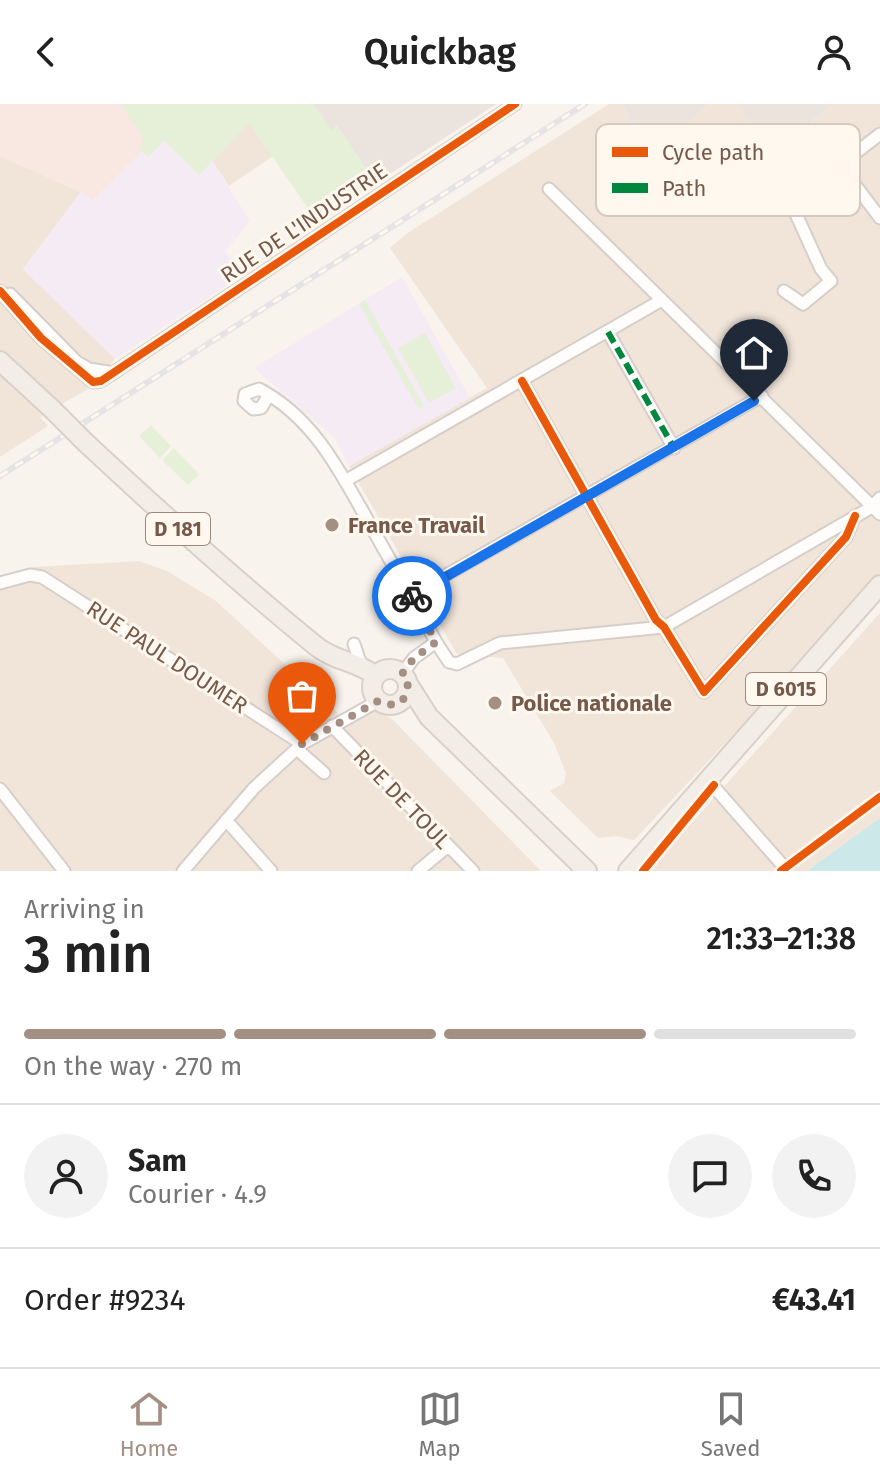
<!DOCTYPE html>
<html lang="en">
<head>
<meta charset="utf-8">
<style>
  body { margin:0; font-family:"Fira Sans",sans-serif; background:#f2f2f2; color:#222; height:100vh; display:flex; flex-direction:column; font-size:30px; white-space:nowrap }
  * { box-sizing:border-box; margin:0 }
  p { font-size:26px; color:#767676 }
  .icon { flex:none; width:44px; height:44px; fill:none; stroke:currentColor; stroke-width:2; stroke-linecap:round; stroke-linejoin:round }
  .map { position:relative; height:767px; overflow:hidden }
  .side { display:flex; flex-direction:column; background:#fff; flex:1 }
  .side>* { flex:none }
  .pin { position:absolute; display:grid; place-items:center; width:68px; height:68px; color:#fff; margin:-82px -34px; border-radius:50% 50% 50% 0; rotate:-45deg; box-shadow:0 0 8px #0007 }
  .pin .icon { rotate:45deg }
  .courier { position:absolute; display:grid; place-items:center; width:80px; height:80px; margin:-40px; border:6px solid #1a73e8; border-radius:50%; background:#fff; color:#222; box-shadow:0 2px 10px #0007 }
  .summary em { font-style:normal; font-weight:600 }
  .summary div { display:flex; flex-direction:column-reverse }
  .summary { display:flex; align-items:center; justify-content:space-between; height:136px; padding:0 24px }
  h1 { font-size:52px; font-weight:600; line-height:60px }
  .bar { display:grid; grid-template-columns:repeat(4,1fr); gap:12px 8px; align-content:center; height:96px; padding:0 24px }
  .bar i { height:10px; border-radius:6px; background:#e0e0e0 }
  .bar .selected { background:#a48f84 }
  .bar p { grid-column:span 4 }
  .line { display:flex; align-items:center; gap:20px; padding:0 24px; border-top:2px solid #e0e0e0 }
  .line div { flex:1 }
  .round { display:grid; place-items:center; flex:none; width:84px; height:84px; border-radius:42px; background:#f2f2f2 }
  header { display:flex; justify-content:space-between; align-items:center; height:104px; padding:0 24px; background:#fff; font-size:36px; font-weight:600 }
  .tabs { display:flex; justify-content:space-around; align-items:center; height:112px; border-top:2px solid #e0e0e0; background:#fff; font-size:22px; color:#767676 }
  .tabs a { display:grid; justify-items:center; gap:4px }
  .tabs .selected { color:#a48f84 }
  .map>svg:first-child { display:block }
  .residential { fill:#f1e5da }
  .commercial { fill:#f8e8e1 }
  .industrial { fill:#ebe3dd }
  .education { fill:#f4ebf4 }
  .green { fill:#e6efd7 }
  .water { fill:#cde8e9 }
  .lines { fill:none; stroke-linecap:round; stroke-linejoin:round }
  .minor-casing { stroke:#d6cec9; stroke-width:15 }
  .primary-casing { stroke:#d9d0ca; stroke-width:22 }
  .minor { stroke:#fefdfc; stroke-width:11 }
  .primary { stroke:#f2ede6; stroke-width:18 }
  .rail-casing { stroke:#e5e3e5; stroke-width:6 }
  .rail { stroke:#fff8ee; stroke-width:3; stroke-dasharray:9; stroke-linecap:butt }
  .primary-bridge-casing { stroke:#d9d0ca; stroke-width:22; stroke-linecap:butt }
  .primary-bridge { stroke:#f2ede6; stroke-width:18 }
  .quiet { stroke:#00873e; stroke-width:6; stroke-dasharray:12 6; stroke-linecap:butt }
  .cycleway-casing { stroke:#fff8ee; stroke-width:13 }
  .cycleway { stroke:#e8590c; stroke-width:8 }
  .done { stroke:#a48f84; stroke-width:8; stroke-dasharray:0 14.4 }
  .route { stroke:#1a73e8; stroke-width:10 }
  .poi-dot { fill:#a48f84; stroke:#fff8ee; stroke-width:3 }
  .labels { text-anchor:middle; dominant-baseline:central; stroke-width:6; stroke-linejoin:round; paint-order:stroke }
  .shield { fill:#fff8ee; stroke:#a0897c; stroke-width:2 }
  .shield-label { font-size:20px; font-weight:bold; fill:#77594b }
  .street-label { font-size:22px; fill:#77594b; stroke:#fff8ee }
  .poi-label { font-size:22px; font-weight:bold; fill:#77594b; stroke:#fff8ee; text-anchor:start }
  .key { fill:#fff8ee; stroke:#d6c8bd; stroke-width:2 }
  .key-label { font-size:22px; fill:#77594b }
</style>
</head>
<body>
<header><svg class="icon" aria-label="back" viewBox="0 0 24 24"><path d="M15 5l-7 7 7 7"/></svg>Quickbag<svg class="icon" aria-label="person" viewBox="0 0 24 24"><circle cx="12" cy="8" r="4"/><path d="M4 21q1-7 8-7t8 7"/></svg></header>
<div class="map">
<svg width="880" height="767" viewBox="0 0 880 767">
  <rect width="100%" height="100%" fill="#f8f3ed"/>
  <path class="residential" d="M609,0H622L650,55L709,0H738L771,48L835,0H880V469L797,563L634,736L616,732L598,734L550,687L564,679L566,669L554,639L503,554L457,550L349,362L487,284L390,144L406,130Z
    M249,18L273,52L229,82L212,57Z
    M0,52L81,88L23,165L115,255L91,283L40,313L48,322L0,353Z
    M139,457L167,467L216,497L339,610L365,599L393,616L541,767H0V472L33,463Z
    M880,509V714L807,767H648Z"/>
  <path class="commercial" d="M0,0H120L145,35L139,44L142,47L93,97L81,88L0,52Z"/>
  <path class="industrial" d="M313,0H496L376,79L337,22L331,27Z
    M622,0H709L650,55Z
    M738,0H835L770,48Z"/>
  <path class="education" d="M164,37L199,71L212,57L250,117L225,147L242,171L115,255L23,165L81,88L94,97L142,47L148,52Z
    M402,173L470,294L349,362L335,334L254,264Z"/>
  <path class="green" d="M120,0H313L331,26L337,21L376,79L319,120L249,19L199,71L164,37L148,53L139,44L144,35Z
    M365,196L424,302L419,305L359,200Z
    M425,229L456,284L429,299L398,244Z
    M151,321L171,342L160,354L139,332Z
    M174,344L199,370L188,381L162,356Z"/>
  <path class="water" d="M880,714V767H807Z"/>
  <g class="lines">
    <g class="minor-casing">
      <path id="minor" d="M840,61L880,30
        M549,85L880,410
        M0,187L41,234L93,278L101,277L515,0
        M784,187L803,200L831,177L821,165L776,66L814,33L840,61L880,114
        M10,190L77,258L89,265L114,269
        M608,228L674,344
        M522,277L656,516L664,523L704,588L846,433L855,412
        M269,291L261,304L253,305L244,297L245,290L259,285C318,316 344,376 376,431C396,467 417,502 436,538L414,554L402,570
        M345,377L662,196
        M0,479L30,471L42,473L302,640
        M411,491L762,292
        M436,538L449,558L457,560L500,539L664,523L872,403L880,394
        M354,540L361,561
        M332,622L473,767
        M298,646L324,669
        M707,675L785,764
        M0,685L64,767
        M226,716L271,767
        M183,767L254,684L302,640L378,597
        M418,767L448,742"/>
    </g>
    <g class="primary-casing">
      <path id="primary" d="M0,257L52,305
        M85,338C160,408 236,477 316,542C334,557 357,557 376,572
        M372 583a18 18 0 1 1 36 0a18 18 0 1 1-36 0Z
        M408,580L429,613L587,767
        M628,767L880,481"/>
    </g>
    <use href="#minor" class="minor"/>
    <use href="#primary" class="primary"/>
    <g class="rail-casing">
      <path id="rail" d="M0,372L585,0"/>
    </g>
    <use href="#rail" class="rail"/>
    <g class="primary-bridge-casing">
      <path id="primary-bridge" d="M52,305L85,338"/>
    </g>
    <use href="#primary-bridge" class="primary-bridge"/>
    <path class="quiet" d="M608,228L674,344"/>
    <g class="cycleway-casing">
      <path id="cycleway" d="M0,187L41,234L93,278L101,277L515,0
        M522,277L656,516L664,523L704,588L846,433L855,412
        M643,767L714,681
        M781,767L880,693"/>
    </g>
    <use href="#cycleway" class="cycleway"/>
  </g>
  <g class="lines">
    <path class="done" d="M302,640L378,597L393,601L403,596L408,580L402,570L414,554L436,538L412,492"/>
    <path class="route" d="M412,492L754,297"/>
  </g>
  <g class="poi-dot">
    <circle cx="332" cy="421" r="8"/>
    <circle cx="495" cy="599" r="8"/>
  </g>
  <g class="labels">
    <g class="shield">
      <rect x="146" y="409" width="64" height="32" rx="6"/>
      <rect x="746" y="569" width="80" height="32" rx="6"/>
    </g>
    <g class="shield-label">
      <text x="178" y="425">D 181</text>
      <text x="786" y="585">D 6015</text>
    </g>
    <g class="street-label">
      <text transform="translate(304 119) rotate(-34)">RUE DE L'INDUSTRIE</text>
      <text transform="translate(167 553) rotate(33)">RUE PAUL DOUMER</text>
      <text transform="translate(402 695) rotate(46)">RUE DE TOUL</text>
    </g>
    <g class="poi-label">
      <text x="348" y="421">France Travail</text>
      <text x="511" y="599">Police nationale</text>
    </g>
  </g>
  <rect x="596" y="20" width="264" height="92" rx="12" class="key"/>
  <rect x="612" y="43" width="36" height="10" fill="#e8590c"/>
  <rect x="612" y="79" width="36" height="10" fill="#00873e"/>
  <g class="key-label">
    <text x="662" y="56">Cycle path</text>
    <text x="662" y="92">Path</text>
  </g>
</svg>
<div class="pin" style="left:302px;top:640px;background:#ea580c"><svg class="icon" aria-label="bag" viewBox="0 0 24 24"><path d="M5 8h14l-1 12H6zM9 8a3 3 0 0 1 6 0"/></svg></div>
<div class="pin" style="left:754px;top:297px;background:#1f2937"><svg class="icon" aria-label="home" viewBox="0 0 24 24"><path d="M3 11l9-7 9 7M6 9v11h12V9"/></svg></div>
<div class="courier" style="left:412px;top:492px"><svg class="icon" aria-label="bike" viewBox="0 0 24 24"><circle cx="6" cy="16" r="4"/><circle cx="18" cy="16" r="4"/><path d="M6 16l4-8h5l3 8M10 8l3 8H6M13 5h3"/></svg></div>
</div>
<section class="side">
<div class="summary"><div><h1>3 min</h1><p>Arriving in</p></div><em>21:33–21:38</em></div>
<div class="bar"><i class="selected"></i><i class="selected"></i><i class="selected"></i><i></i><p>On the way · 270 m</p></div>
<div class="line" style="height:144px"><a class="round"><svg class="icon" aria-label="person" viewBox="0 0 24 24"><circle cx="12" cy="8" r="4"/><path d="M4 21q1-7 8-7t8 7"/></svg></a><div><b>Sam</b><p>Courier · 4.9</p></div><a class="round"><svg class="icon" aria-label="chat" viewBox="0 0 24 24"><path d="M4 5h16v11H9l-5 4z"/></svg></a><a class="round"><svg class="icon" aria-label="phone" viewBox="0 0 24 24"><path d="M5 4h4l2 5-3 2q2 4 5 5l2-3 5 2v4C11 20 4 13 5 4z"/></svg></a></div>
<div class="line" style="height:104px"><div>Order #9234</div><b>€43.41</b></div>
</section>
<nav class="tabs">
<a class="selected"><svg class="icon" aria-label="home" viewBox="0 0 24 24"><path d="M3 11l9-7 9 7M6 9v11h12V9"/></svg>Home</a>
<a><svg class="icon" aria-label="map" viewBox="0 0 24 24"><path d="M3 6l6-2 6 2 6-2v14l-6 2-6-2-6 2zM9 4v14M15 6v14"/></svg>Map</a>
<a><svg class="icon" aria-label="saved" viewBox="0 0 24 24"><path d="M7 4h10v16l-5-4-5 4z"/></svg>Saved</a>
</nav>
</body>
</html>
